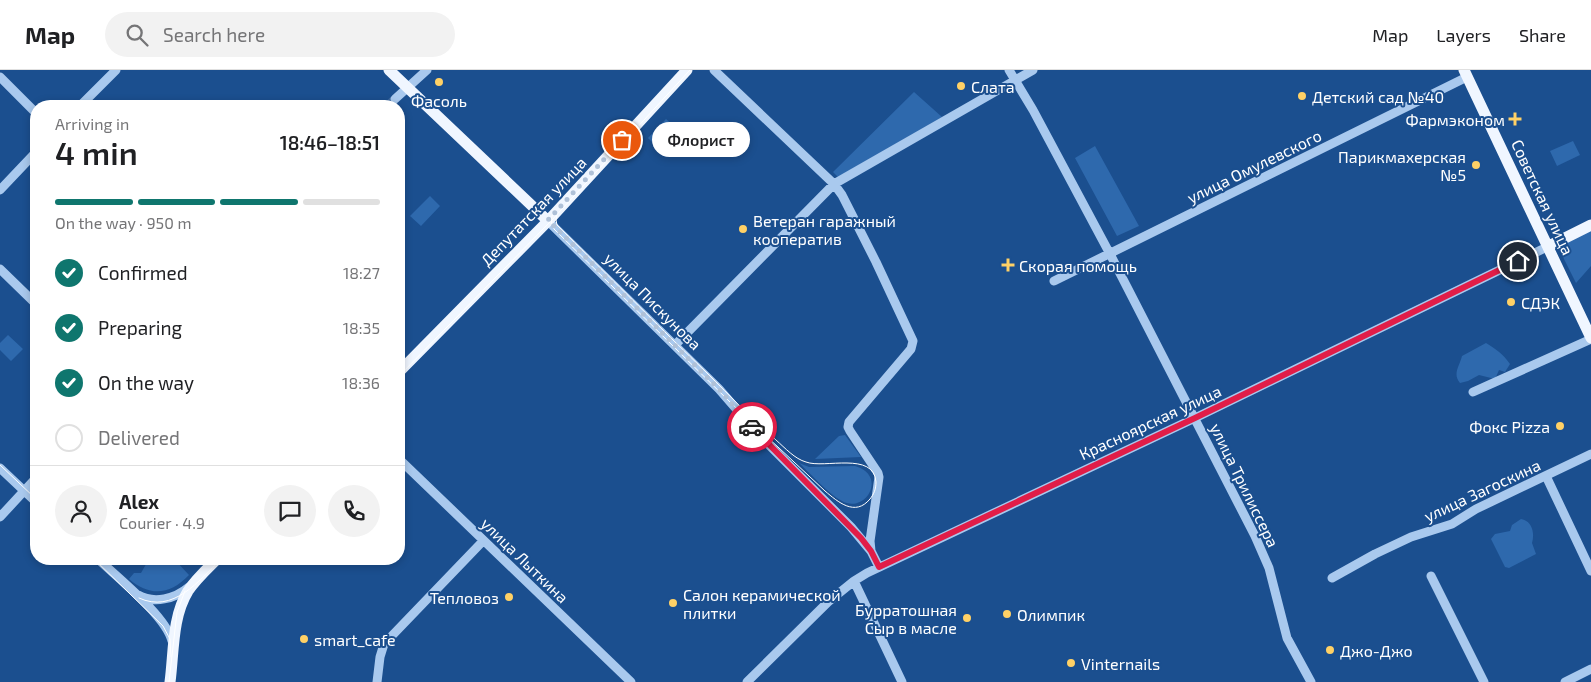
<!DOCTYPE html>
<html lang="en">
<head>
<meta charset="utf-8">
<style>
  body { margin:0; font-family:"Exo 2",sans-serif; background:#f2f2f2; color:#202124; height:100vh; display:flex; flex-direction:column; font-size:19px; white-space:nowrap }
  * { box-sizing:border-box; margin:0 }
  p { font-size:16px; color:#757577 }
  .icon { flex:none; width:28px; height:28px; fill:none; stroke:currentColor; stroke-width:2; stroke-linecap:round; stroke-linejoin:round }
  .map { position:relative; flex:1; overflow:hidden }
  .drawer { position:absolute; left:30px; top:30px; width:375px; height:465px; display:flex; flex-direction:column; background:#fff; border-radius:20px; box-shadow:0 2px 8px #0003 }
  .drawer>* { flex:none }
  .pin { position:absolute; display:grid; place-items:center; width:42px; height:42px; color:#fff; margin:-21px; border:2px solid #fff; border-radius:50%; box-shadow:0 1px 5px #0007 }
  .courier { position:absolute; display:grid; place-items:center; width:50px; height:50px; margin:-25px; border:4px solid #e11d48; border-radius:50%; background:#fff; color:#222; box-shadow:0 1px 6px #0007 }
  .bubble { position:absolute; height:35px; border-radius:18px; background:#fff; box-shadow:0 2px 8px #0003; font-size:16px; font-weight:600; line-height:35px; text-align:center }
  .summary em { font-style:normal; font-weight:600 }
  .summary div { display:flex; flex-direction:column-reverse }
  .summary { display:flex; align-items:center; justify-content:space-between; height:85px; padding:0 25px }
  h1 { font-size:32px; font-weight:600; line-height:38px }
  .bar { display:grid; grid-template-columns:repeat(4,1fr); gap:8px 5px; align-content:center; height:60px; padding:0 25px }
  .bar i { height:6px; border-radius:4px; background:#e0e0e0 }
  .bar .on { background:#0f766e }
  .bar p { grid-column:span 4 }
  .line { display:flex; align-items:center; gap:12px; padding:0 25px; border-top:1px solid #e0e0e0 }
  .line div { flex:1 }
  .round { display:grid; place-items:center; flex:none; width:52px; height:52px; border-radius:26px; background:#f2f2f2 }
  ol { padding:0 25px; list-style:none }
  li { display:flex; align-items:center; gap:15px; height:55px }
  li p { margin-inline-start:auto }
  li .icon { padding:5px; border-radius:50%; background:#0f766e; color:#fff; stroke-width:4 }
  li:last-child { color:#757577 }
  li i { width:28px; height:28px; border:2px solid #e0e0e0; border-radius:50% }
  header { display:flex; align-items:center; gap:30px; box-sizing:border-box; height:70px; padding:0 25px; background:#fff; border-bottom:1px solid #e0e0e0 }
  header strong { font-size:24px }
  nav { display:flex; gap:28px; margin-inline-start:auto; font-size:18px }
  .search { width:350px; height:45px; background:#f2f2f2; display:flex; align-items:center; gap:12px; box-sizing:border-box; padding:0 18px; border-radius:28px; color:#757577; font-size:19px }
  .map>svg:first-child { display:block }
  .green { fill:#2e69ad }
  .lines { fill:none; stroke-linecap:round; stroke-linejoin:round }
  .minor-tunnel { stroke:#3d69a0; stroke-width:9; stroke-dasharray:9 4.5; stroke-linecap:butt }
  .minor { stroke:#a9c9ee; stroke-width:9 }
  .major { stroke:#f0f6ff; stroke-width:11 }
  .tram { stroke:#fff; stroke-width:1 }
  .done { stroke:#afc1d8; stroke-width:5; stroke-dasharray:0 9 }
  .route { stroke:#e11d48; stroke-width:6 }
  .poi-dot { fill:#ffd166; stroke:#1b4f8f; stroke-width:2 }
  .labels { text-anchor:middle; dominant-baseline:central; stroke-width:4; stroke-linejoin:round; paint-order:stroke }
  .poi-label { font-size:16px; fill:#fff; stroke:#1b4f8f; text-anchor:start }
  .street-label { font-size:16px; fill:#fff; stroke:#1b4f8f }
</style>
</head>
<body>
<header>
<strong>Map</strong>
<div class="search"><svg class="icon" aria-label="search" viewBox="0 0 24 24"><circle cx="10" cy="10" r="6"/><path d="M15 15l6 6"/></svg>Search here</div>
<nav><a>Map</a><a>Layers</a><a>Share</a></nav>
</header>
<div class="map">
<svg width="1591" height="612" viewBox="0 0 1591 612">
  <rect width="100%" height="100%" fill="#1b4f8f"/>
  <path class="green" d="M914,22L942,47L838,107L833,102Z
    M666,49L675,57L656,76L648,68Z
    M1573,71L1580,85L1557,96L1550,81Z
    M1095,76L1139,156L1117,166L1075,88Z
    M430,126L440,136L421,156L410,146Z
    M1591,160V196L1576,213L1558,177Z
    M8,265L23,279L11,291L0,280V273Z
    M1486,273C1496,279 1503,284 1510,294L1505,302L1499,300L1495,309L1479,305L1468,311L1460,313C1452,304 1460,295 1462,286Z
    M845,365L861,387L815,389L839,366Z
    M799,393L809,397L855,396C886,405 868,439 847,433C834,430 810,403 799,393Z
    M1521,449C1532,451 1535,463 1532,473L1536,484L1509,498L1505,497L1491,469L1495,464L1510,461L1512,455Z
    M149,489H174L189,505C170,525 150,527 129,509L134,503H141Z"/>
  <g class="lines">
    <path class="minor-tunnel" d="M388,36L395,29"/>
    <path class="minor" d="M714,0L834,114L842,125L876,192L913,271L911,279L849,352L848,357L850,361L878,403L879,407L870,471L871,481
      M1009,0L1033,40L1110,184L1255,466L1269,498L1287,568L1311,612
      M0,7L36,43
      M395,29L427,0
      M80,36L116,0
      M0,120L36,82
      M548,151L719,319L758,364L851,457L871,481L879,497
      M0,199L36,234
      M1054,211L1467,7
      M675,275L834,114L1033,0
      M1473,322L1591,269
      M399,389L631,612
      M0,398L36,432
      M1546,406L1591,501
      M0,447L36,408
      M98,489C117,507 166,546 172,571
      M1431,506L1484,612
      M1332,508L1375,484L1411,467L1452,454L1476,439L1591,384
      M854,511L902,612
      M138,525C154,534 175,529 189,517
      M377,612L380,587L384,574L483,471
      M747,612L828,532L854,511L867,503L1195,348L1549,176
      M1565,612L1591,599"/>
    <path class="major" d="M389,0L548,151
      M1464,0L1591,268
      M1549,176L1591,155
      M399,302L548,151L687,0
      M170,612C174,582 172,547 188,521C196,509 207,499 217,489"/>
    <path class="tram" d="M553,142L551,151L554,159L732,334L825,421C838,432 855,447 870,429C874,424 876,419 876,412C874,381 824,399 806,392C795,389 785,378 776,370C752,349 730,326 708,304C657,255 608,205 557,155L556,150L557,144
      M399,306L551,151L690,0
      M0,395L36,429
      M94,489L163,556L170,569L171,587
      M139,528C173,544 199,511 221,489
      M169,612L177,542L185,521"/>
  </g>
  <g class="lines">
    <path class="done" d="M622,70L548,150L719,319L752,357"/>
    <path class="route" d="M752,357L861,468L871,481L879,497L1195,348L1518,191"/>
  </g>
  <g class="poi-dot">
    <circle cx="439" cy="12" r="5"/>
    <circle cx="961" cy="16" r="5"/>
    <circle cx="1302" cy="26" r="5"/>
    <path d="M1512.5 41.5h5v5h5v5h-5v5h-5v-5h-5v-5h5z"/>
    <circle cx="1476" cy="95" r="5"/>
    <circle cx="743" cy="159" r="5"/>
    <path d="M1005.5 187.5h5v5h5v5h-5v5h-5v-5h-5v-5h5z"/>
    <circle cx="1511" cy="232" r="5"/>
    <circle cx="1560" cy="356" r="5"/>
    <circle cx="509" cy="527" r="5"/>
    <circle cx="673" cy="533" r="5"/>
    <circle cx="1007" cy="544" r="5"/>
    <circle cx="967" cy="548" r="5"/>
    <circle cx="304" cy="569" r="5"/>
    <circle cx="1330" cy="580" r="5"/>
    <circle cx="1071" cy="593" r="5"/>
  </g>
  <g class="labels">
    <g class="poi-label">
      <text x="971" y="16">Слата</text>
      <text x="1312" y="26">Детский сад №40</text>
      <text x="439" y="30" text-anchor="middle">Фасоль</text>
      <text x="1505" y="49" text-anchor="end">Фармэконом</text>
      <text x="1466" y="86" text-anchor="end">Парикмахерская<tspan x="1466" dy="18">№5</tspan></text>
      <text x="753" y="150">Ветеран гаражный<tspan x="753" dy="18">кооператив</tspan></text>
      <text x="1019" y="195">Скорая помощь</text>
      <text x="1521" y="232">СДЭК</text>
      <text x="1550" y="356" text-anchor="end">Фокс Pizza</text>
      <text x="683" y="524">Салон керамической<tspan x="683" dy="18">плитки</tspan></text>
      <text x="499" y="527" text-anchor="end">Тепловоз</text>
      <text x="957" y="539" text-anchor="end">Бурратошная<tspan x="957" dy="18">Сыр в масле</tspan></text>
      <text x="1017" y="544">Олимпик</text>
      <text x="314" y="569">smart_cafe</text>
      <text x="1340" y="580">Джо-Джо</text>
      <text x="1081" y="593">Vinternails</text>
    </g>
    <g class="street-label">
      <text transform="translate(1254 96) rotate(-26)">улица Омулевского</text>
      <text transform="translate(1543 127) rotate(65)">Советская улица</text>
      <text transform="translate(533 141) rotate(-46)">Депутатская улица</text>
      <text transform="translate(653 231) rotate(45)">улица Пискунова</text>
      <text transform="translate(1150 352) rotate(-25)">Красноярская улица</text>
      <text transform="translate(1245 415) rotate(64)">улица Трилиссера</text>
      <text transform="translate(1482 420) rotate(-25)">улица Загоскина</text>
      <text transform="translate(525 490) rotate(44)">улица Лыткина</text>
    </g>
  </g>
</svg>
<div class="pin" style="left:622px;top:70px;background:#ea580c"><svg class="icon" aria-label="bag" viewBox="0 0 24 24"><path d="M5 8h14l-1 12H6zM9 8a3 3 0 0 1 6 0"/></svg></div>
<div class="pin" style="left:1518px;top:191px;background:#1f2937"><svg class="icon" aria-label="home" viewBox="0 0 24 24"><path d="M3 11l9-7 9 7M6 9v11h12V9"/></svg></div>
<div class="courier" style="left:752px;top:357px"><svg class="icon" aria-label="car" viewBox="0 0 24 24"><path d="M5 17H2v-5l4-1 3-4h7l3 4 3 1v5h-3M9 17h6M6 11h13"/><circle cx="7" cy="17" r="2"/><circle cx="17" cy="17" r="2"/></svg></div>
<div class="bubble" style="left:652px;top:52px;width:98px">Флорист</div>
<section class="drawer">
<div class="summary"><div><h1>4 min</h1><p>Arriving in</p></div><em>18:46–18:51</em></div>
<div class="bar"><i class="on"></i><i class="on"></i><i class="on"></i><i></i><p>On the way · 950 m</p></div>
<ol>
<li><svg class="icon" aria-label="check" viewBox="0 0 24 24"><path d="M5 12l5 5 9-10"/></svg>Confirmed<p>18:27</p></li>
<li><svg class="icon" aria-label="check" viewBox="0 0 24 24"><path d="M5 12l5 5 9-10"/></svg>Preparing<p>18:35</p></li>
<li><svg class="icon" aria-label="check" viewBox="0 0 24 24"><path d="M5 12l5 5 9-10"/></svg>On the way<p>18:36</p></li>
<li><i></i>Delivered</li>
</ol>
<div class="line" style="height:90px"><a class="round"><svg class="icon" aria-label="person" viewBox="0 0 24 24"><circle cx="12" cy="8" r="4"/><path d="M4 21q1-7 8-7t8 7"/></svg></a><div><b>Alex</b><p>Courier · 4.9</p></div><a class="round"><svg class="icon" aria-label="chat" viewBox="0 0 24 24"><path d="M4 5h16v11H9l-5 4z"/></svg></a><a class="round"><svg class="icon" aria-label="phone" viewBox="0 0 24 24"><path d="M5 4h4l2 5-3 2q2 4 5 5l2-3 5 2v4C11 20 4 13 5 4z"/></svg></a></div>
</section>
</div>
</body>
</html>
